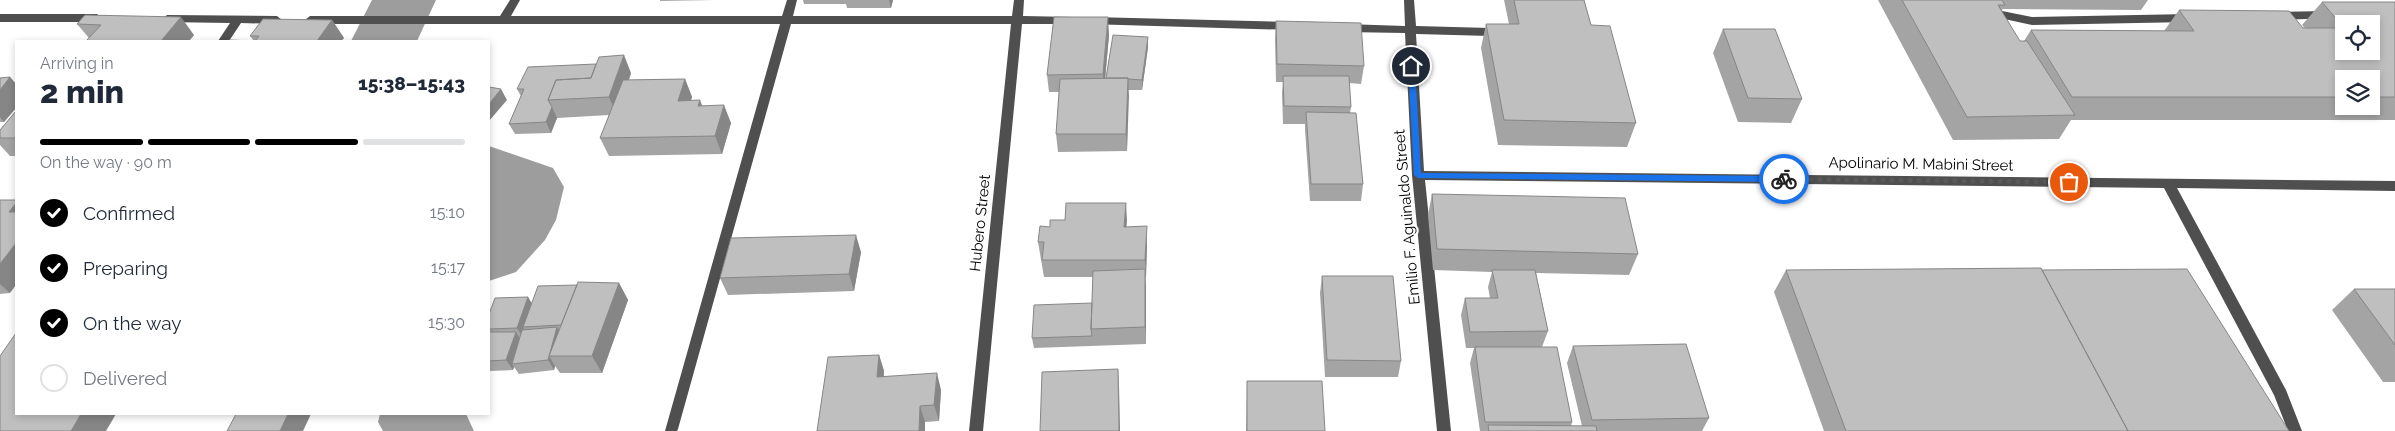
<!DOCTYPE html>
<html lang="en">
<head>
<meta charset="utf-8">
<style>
  body { margin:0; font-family:Raleway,sans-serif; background:#f2f2f3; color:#1f2937; height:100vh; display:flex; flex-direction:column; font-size:19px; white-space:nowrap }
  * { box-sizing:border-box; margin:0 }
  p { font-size:16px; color:#747a83 }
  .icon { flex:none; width:28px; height:28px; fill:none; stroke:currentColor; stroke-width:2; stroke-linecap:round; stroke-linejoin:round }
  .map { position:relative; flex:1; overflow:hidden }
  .sheet { position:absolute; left:15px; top:40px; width:475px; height:375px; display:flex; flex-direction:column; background:#fff; border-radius:0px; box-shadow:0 2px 8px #0003 }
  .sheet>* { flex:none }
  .controls { position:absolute; left:2335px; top:15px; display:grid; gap:10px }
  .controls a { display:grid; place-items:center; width:45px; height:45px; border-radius:0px; background:#fff; box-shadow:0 2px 8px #0003; font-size:25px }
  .pin { position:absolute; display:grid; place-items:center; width:42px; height:42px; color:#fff; margin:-21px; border:2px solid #fff; border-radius:50%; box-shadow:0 1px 5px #0007 }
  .courier { position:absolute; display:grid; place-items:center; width:50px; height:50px; margin:-25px; border:4px solid #1a73e8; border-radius:50%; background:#fff; color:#222; box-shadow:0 1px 6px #0007 }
  .head em { font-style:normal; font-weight:800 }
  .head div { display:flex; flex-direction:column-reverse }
  .head { display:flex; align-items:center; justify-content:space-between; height:85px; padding:0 25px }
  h1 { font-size:32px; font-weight:800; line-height:38px }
  .bar { display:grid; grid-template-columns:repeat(4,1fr); gap:8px 5px; align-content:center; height:60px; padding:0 25px }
  .bar i { height:6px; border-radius:4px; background:#e0e1e3 }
  .bar .active { background:#000 }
  .bar p { grid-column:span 4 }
  ol { padding:0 25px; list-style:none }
  li { display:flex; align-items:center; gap:15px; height:55px }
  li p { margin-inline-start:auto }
  li .icon { padding:5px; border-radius:50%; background:#000; color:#fff; stroke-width:4 }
  li:last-child { color:#747a83 }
  li i { width:28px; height:28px; border:2px solid #e0e1e3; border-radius:50% }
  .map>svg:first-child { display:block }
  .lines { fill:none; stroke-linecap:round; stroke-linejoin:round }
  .river { fill:#9d9d9d; fill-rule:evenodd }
  .minor { fill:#4f4f4f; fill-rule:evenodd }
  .wall { fill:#a4a4a4; fill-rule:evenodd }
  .shaded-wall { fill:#868686 }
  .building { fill:#bfbfbf; stroke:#868686 }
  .route { fill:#1a73e8 }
  .done { stroke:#595959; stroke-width:5; stroke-dasharray:0 9 }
  .labels { text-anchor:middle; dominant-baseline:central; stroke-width:4.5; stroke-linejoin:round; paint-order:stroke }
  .street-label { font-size:15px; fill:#000; stroke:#fff }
</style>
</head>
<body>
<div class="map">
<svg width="2395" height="431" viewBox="0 0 2395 431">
  <rect width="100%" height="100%" fill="#fff"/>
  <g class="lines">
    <path class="river" d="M372,0H436L417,41H351Z
      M489,146L553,168L564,187L556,220L545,240L516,272L489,281Z
      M380,414H466L474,431H383L378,422Z"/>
    <path class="minor" d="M510,0H520L511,16H782L787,0H797L793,16H1012L1014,0H1024L1023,16L1074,17L1075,20L1070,24H1022L983,431H969L1011,24H791L678,429L677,431H665L780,24H310L305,20L310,16H500Z
      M1404,0H1414L1416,26L1490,28L1495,32L1490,36L1416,34L1424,171L2395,181V191L2177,188L2286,390L2302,431H2288L2274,395L2164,188L1425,180L1451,431H1437L1412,175L1405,33L1345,32L1340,28L1345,24L1405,26Z
      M1973,0H1986L2002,11L2032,17L2190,14L2195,18L2190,22L2032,25L1995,17Z
      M2328,11L2333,15L2332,18L2278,20L2273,16L2278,12Z
      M0,14H97L102,18L97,22H0Z
      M167,15L277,16L282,20L277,24L241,23L229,41H218L230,23L163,22L162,19Z
      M1092,17L1292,22L1297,26L1292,30L1088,24L1087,21L1088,18Z"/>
  </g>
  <path class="wall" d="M660,0H715L660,1Z
    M803,0H893L891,8H847L846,4H804Z
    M1504,0H1584L1591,25L1636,123L1627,147L1498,145L1481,48L1486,24H1509Z
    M1878,0H2148L2141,10L2003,9L2001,11L2020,41H2024L2031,30L2164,31L2179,10L2305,28L2302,25L2322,2H2395V120H2071L2059,139L1953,140ZM2344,79H2371V106H2344Z
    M85,15L194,35L189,41H86L89,38L77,24Z
    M332,20L344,38L341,41H228H254L250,36Z
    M1276,21L1364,66L1361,84L1349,83L1351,107L1350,113L1363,184L1361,201H1310L1305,130V124H1283L1282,93L1283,82H1276L1275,39Z
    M1723,29L1802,99L1791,123L1738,122L1713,53Z
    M1109,35L1105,78L1148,37V47L1142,90H1128L1127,151L1058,152L1056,134L1059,92H1049L1047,75Z
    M631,73L629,80L685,79L692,97L691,100L702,106L731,123L722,154L609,156L600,138L609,115L557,118L551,133L515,134L509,124L521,96L517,89Z
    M10,77L16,84V108L4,122H0V78Z
    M16,111V156H10L0,145V130Z
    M1432,194L1638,254L1629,275L1536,273L1548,331L1542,347L1572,422L1571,426H1582L1567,363L1573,346L1709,418L1702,431H1480L1470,363L1474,348H1466L1461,315L1465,298H1490L1488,287L1492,272L1433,270L1428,215Z
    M0,200L10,293L0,294Z
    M1126,203V227L1147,244L1146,277H1145L1146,344L1034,348L1032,338L1092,303L1093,277H1044L1038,242L1050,227L1065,220Z
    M861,252L854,291L728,295L720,278Z
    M1786,270H2042L2289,431H1824L1774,292Z
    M1322,276L1401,361L1398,377H1325L1320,293Z
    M619,283L628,300L602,373H560L555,366L554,370L519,374L514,367L513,370L489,371V314L528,297L531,303L577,285Z
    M2354,289H2395V382H2383L2332,310Z
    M879,355L884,371V376L941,390L939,421L925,422V431H817Z
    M1247,381L1325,431H1246Z"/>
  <path class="shaded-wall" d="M889,0H893L891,8Z
    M181,17L194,35L189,41H161Z
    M1108,17L1109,35L1104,92L1103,74Z
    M332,20L344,38L341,41H317Z
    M1148,37V47L1142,90V80Z
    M624,55L631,73L617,115L609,97Z
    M10,77L16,84V108L4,122L0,117V90Z
    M1128,78L1129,96L1127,151L1126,134Z
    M685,79L692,97L685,118L678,101Z
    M501,89L507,100L489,121V104Z
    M700,100L707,118L698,106Z
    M724,105L731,123L722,154L715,136Z
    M552,107L557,118L551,133L546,122Z
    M16,203V219L9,212Z
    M1126,203L1127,221L1125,244L1124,227Z
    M1147,226V244L1146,277L1145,260Z
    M856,235L861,252L854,291L849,274Z
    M16,243V285L10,293L0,284V264Z
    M1145,269L1146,286V344L1145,327Z
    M619,283L628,300L602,373L592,356Z
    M528,297L534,307L523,327L525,331L523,337L517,328Z
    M557,327L563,336L549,356L555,366L554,370L548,360Z
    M516,332L522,342L512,364L514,367L513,370L506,360Z
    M879,355L884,371L882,393L877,377Z
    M1118,369L1119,385L1120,431H1119Z
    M937,373L941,390L939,421L934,405Z
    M920,406L925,422V431H919Z
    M81,414H116L106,431H71Z
    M288,414H311L303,431H280Z"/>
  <path class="building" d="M1514,0H1584L1591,25L1610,26L1636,123L1504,120L1486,24H1519Z
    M1902,0H2002L2005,5H1998L2020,41H2027L2075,115L1967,117Z
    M2322,2H2395V97H2371V79H2344V97H2072L2031,30L2194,31L2179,10L2289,11L2303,28H2344V51H2371V24H2344V28Z
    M85,15L181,17L161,41H86L101,25L77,24Z
    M1054,17H1108L1103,74L1047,75Z
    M263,19L332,20L317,41H228L229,40L255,41L259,36H250Z
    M1276,21L1361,23L1364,66L1277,64Z
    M1723,29H1775L1802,99L1748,98Z
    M1113,35L1148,37L1142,80L1128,79V78H1106Z
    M624,55L609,97L548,100L556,80L591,78L599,57Z
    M596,64L591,78L556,80L548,100L552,107L546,122L509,124L524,89H517L528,67Z
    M1283,76H1349L1351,107L1284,106Z
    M10,77L0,90V78Z
    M1128,78L1126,134H1056L1060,79Z
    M685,79L678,101L700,100L698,106L724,105L715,136L600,138L623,80Z
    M489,87L501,89L489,104Z
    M16,111V138H0V130Z
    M1306,112L1356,113L1363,184H1311Z
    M1432,194L1625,198L1638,254L1437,249Z
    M0,200H16V203L9,212H16V243L0,264Z
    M1066,203H1126L1124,227L1147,226L1145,260H1042L1044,242H1038L1040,226L1050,227V220H1065Z
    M856,235L849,274L720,278L731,238Z
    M2041,268L2128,431H1846L1786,270Z
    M1145,269V327L1091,329L1093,271Z
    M2187,269L2289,431H2128L2042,270Z
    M1492,270H1535L1548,331L1470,332L1465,298H1498Z
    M1322,276H1393L1401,361L1327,360Z
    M578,282L619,283L592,356H549Z
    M577,285L561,325L523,327L538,286Z
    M2354,289H2395V345Z
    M528,297L517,328L489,329V314L495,298Z
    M1092,303L1091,329L1092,336L1032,338L1034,305Z
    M557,327L548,360L512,364L522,330Z
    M489,332H516L506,360L489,361Z
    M16,333V414H81L71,431H0V356Z
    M1686,344L1709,418L1592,420L1573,346Z
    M1475,347H1557L1572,422H1485Z
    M879,355L877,377L937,373L934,405L920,406L919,431H817L828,357Z
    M1118,369L1119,431H1040L1042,372Z
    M1247,381H1322L1325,431H1247Z
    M236,414H288L280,431H227Z
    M1488,425L1596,426L1597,431H1489Z"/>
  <path class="route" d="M1408,64L1415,66L1421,173L1784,176L1788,179L1784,182L1418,178L1414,175Z"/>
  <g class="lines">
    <path class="done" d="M1784,179L2069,182"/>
  </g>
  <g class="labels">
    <g class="street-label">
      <text transform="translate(1921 164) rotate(1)">Apolinario M. Mabini Street</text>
      <text transform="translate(1407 217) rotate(-95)">Emilio F. Aguinaldo Street</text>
      <text transform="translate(980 223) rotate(-84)">Hubero Street</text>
    </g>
  </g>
</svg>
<div class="controls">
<a><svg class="icon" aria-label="locate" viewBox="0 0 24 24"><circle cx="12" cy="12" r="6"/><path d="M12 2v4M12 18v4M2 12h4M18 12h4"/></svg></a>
<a><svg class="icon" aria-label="layers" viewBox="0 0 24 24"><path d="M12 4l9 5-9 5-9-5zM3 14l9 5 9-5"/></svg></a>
</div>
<div class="pin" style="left:2069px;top:182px;background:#ea580c"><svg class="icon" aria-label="bag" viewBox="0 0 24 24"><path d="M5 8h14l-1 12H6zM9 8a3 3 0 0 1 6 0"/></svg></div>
<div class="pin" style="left:1411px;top:66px;background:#1f2937"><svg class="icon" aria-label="home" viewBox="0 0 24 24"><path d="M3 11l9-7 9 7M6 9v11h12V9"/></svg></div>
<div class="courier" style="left:1784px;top:179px"><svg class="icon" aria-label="bike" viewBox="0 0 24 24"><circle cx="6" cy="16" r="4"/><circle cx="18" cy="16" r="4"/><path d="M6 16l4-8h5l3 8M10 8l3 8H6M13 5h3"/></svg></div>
<section class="sheet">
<div class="head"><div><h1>2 min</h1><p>Arriving in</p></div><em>15:38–15:43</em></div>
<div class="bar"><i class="active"></i><i class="active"></i><i class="active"></i><i></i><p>On the way · 90 m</p></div>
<ol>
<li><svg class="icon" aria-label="check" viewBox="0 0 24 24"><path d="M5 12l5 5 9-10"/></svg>Confirmed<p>15:10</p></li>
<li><svg class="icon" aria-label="check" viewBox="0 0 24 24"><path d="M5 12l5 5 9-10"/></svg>Preparing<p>15:17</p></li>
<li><svg class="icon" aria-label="check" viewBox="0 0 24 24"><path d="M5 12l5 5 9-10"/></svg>On the way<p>15:30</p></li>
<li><i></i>Delivered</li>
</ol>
</section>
</div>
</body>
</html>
